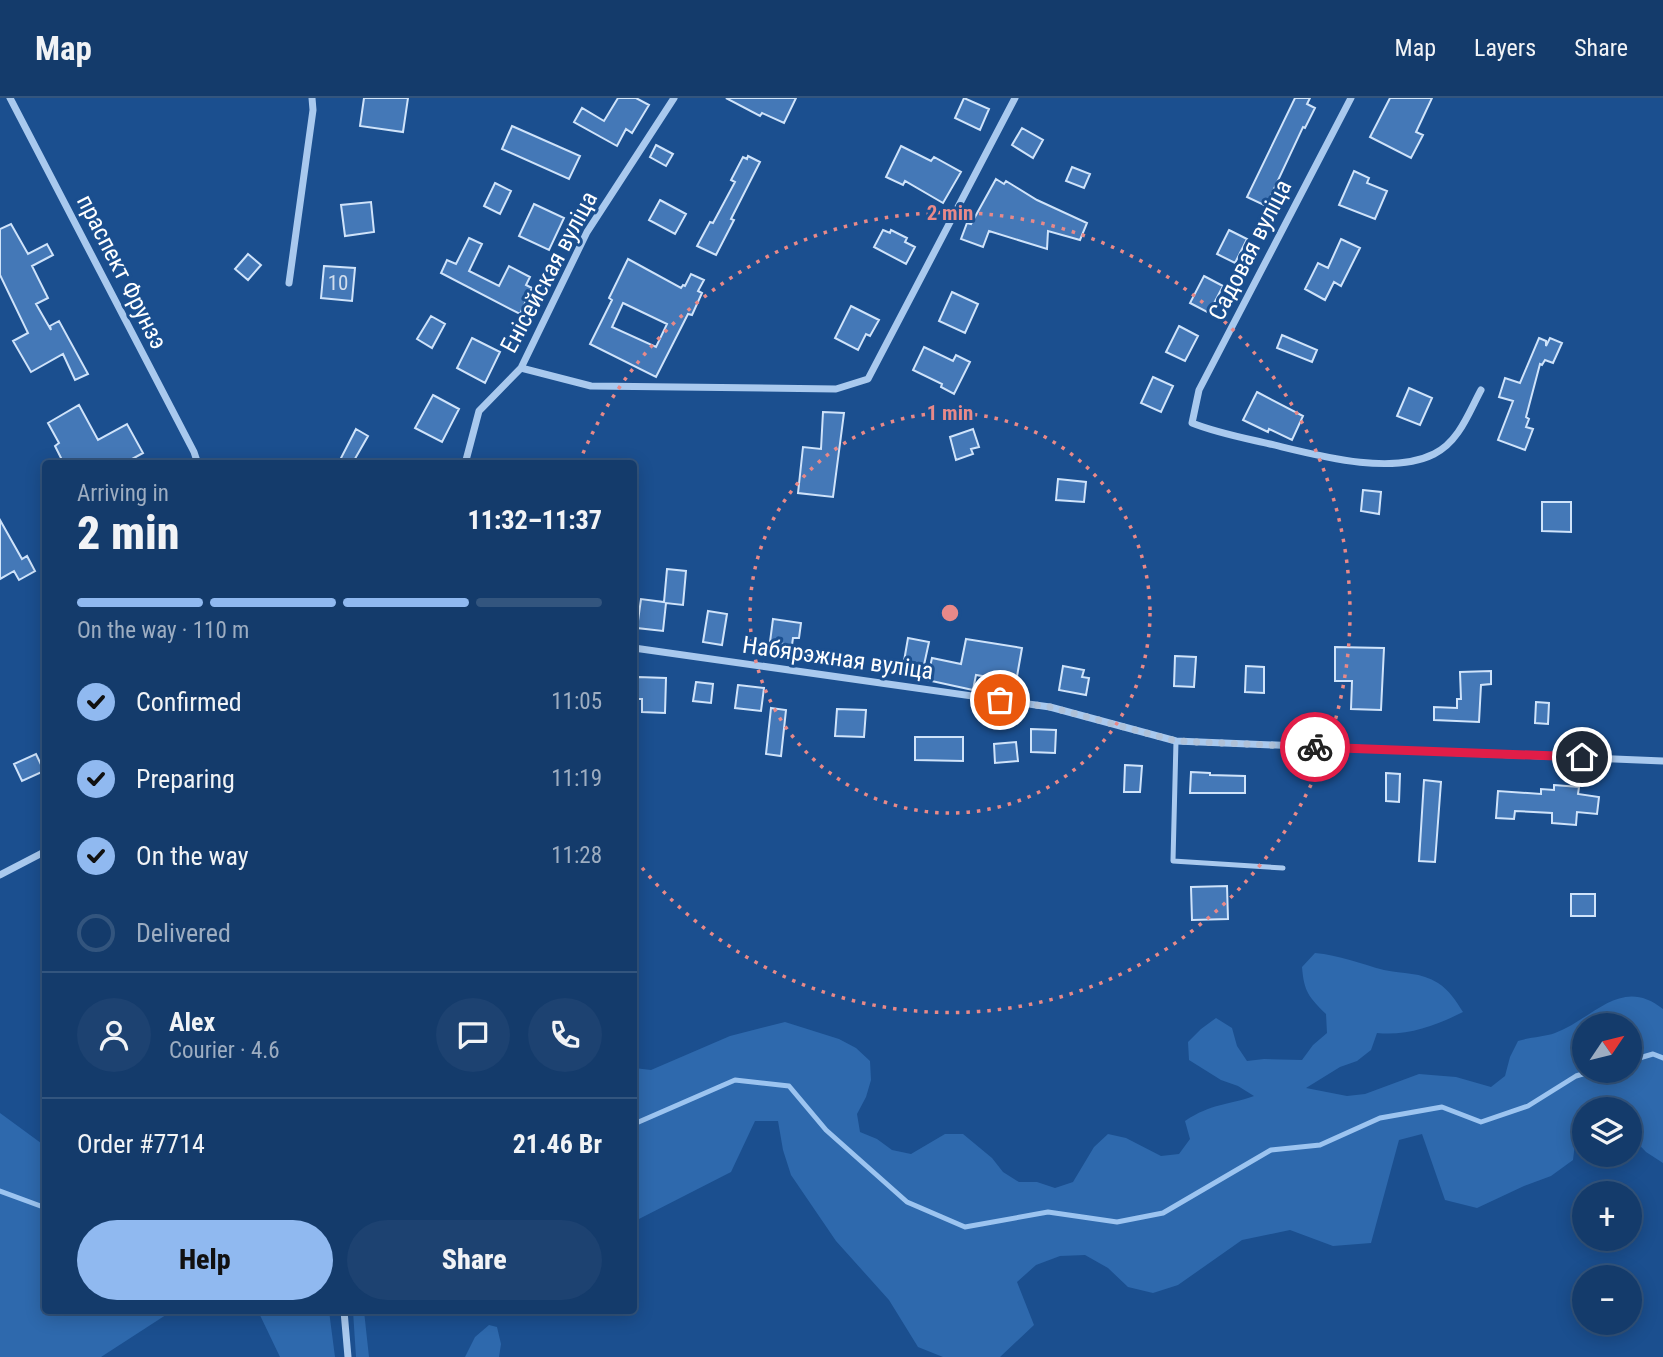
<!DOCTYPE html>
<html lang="en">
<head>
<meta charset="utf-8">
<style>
  body { margin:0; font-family:"Roboto Condensed",sans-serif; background:#1d4271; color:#f1f3f6; height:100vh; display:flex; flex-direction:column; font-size:26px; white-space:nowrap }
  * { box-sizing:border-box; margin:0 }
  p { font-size:23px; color:#9dadc1 }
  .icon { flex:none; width:38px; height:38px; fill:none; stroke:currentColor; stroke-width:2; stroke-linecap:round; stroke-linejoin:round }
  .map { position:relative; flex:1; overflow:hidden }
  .side { position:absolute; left:42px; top:362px; width:595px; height:854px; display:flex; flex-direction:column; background:#143b6b; border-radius:7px; box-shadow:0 4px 18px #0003,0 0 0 2px #33557e }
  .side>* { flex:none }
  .needle { width:46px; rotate:55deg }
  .controls { position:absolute; left:1572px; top:915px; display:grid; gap:14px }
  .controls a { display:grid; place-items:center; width:70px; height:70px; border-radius:50%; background:#143b6b; box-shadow:0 4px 18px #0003,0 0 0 2px #33557e; font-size:35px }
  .pin { position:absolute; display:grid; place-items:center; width:60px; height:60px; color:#fff; margin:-30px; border:4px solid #fff; border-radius:50%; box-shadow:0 2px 7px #0007 }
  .courier { position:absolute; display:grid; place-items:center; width:70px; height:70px; margin:-35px; border:5px solid #e11d48; border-radius:50%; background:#fff; color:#222; box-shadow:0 2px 9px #0007 }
  .overview em { font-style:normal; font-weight:800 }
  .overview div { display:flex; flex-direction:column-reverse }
  .overview { display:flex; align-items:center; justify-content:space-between; height:119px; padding:0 35px }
  h1 { font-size:46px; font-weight:800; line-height:52px }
  .bar { display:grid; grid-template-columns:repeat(4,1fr); gap:10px 7px; align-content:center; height:84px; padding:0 35px }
  .bar i { height:9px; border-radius:5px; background:#33557e }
  .bar .current { background:#90b9f0 }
  .bar p { grid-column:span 4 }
  .line { display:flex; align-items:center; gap:18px; padding:0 35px; border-top:2px solid #33557e }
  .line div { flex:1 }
  .round { display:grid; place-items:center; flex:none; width:74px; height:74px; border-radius:37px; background:#1d4271 }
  ol { padding:0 35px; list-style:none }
  li { display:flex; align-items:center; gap:21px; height:77px }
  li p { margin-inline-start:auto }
  li .icon { padding:7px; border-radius:50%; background:#90b9f0; color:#111; stroke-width:4 }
  li:last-child { color:#9dadc1 }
  li i { width:38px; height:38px; border:4px solid #33557e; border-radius:50% }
  .primary-button { display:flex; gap:14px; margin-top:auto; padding:14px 35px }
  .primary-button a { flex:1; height:80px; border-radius:42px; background:#90b9f0; color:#111; font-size:28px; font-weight:800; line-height:80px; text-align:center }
  .primary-button a+a { background:#1d4271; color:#f1f3f6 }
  header { display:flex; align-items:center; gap:42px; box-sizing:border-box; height:98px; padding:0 35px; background:#143b6b; border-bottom:2px solid #33557e }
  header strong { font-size:33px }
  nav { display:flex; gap:38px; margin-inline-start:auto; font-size:24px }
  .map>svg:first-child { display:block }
  .green { fill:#2e69ad; fill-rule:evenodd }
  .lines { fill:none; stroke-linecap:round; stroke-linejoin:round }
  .stream { stroke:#9cc4f0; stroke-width:5 }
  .building { fill:#4478b7; stroke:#cfe3fa; stroke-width:2; fill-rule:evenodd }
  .service { stroke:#a9c9ee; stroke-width:5 }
  .minor { stroke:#a9c9ee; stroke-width:7 }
  .done { stroke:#afc1d8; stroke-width:7; stroke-dasharray:0 12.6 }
  .route { stroke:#e11d48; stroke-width:9 }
  .ring { fill:none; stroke:#e88989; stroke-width:3.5; stroke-dasharray:3.5 7 }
  .labels { text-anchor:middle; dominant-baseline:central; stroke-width:6; stroke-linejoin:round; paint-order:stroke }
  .number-label { font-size:21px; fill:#d0dded }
  .street-label { font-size:24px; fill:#fff; stroke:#1b4f8f }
  .centre { fill:#e88989; stroke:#1b4f8f; stroke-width:3.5 }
  .ring-label { font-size:21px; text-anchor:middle; font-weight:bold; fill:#e88989; stroke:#1b4f8f; stroke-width:6; stroke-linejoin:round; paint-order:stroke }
</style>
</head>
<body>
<header>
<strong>Map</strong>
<nav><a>Map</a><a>Layers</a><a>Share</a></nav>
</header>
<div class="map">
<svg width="1663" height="1259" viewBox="0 0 1663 1259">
  <rect width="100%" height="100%" fill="#1b4f8f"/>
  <path class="green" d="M1315,855C1339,857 1361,866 1384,872C1403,876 1421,874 1438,885C1449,892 1456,903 1463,914C1435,928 1408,938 1377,935L1371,952L1357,963L1340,969L1306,990L1347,998L1365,996L1419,976L1456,979L1491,989L1505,978L1510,959L1518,943C1530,939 1544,939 1555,935C1593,921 1621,877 1663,911V1065L1646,1054L1629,1036V1012H1577L1576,1037L1573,1062L1551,1078L1524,1088L1477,1110L1445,1102L1422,1036L1399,1042L1371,1145L1333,1148L1290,1132L1242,1142L1178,1187L1153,1195L1128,1189L1108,1170L1085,1157L1060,1158L1036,1167L1017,1184L1034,1227L1000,1259H943L918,1249L889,1202L836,1143L791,1077L783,1052L778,1023H755L731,1074L637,1122H634V970L651,972L730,938L785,924L839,941L856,950L870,963L871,982L866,999L857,1016L860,1034L877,1041L892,1052L911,1056L945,1036H963L992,1060L1003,1074L1019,1084H1037L1055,1090L1073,1084L1094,1049L1108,1036L1126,1040L1161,1058L1179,1056L1190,1041L1185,1023C1212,1005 1226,1008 1254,998L1238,988L1221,982L1189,962L1188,944L1201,931L1216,920L1232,930L1237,948L1247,963L1264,961L1302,962L1313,947L1327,935L1326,916C1309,899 1304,894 1302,869ZM1584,928H1629V973H1584Z
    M0,1015L45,1048L46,1213H172L101,1259H0Z
    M258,1213H329L335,1259H280Z
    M353,1213H364L369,1259H356Z
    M489,1227L497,1229L501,1246L499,1259H465L475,1239Z"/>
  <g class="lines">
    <path class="stream" d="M1629,963L1653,956L1663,960
      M634,1026L735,982L789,988L826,1032L907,1104L965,1129L1048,1114L1117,1124L1163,1115L1271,1052L1320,1047L1380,1020L1442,1009L1481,1024L1528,1008L1576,978L1593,973
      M0,1093L46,1110"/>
  </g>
  <path class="building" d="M364,0H408L403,34L360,28Z
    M618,0H636L649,7L632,35L626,31L617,48L574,24L582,10L604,23Z
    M726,0H796L784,25L762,15L760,18Z
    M964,0L989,11L980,32L955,20Z
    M1295,0H1310L1307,6L1315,10L1305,30L1303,29L1266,108L1247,99Z
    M1390,0H1432L1416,34L1423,37L1411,60L1370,39Z
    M512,28L580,58L569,81L502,51Z
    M1022,30L1043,42L1033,60L1012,47Z
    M656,47L673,56L666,68L650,59Z
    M901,48L931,63L934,59L961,74L943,105L905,83L903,87L886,79Z
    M748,58L760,64L731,121L734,122L716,157L697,148L710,124L713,125L735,84L731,82L743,59L747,61Z
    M1072,69L1090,76L1084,90L1066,83Z
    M1354,73L1369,80L1367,85L1387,93L1375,121L1339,107Z
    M996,81L1004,86L1006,83L1037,102L1087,125L1080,142L1048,133L1047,151L989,133L983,149L961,141L967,125L971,126Z
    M495,85L511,93L500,116L484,108Z
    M660,102L686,116L675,136L649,122Z
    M371,104L374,134L345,138L341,107Z
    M534,106L564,120L549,152L519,138Z
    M11,126L28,156L47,146L53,157L32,168L48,200L36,206L51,232L50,228L59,223L88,276L75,282L63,256L31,274L13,243L28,235L0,177V131Z
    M883,132L890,135L891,132L907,140L905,144L915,149L906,166L874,149Z
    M1229,132L1247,141L1235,165L1217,156Z
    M469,140L482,146L469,173L499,188L509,168L530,179L526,187L532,190L520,216L441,175L447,162L456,166Z
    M1341,141L1360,150L1341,188L1334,184L1325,202L1305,191L1318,165L1328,170Z
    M248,156L261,167L248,182L235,171Z
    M628,161L681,190L683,187L685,188L691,176L704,182L698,193L702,195L692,217L688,216L656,279L590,246L612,202L609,200ZM623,205L667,226L656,249L612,229Z
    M324,168L355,170L352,203L321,200Z
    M1204,178L1223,188L1209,215L1190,205Z
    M952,194L978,206L965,235L939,223Z
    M851,208L879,222L870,238L866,236L858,252L835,240Z
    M431,218L445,226L432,250L417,241Z
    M1179,228L1198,238L1185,263L1166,254Z
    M1282,237L1317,252L1312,264L1277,250Z
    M472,240L500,254L485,285L457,270Z
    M1539,240L1546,243V248L1550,240L1562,245L1553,265L1545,262L1542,267L1540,266L1526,319L1529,321L1526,329L1533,331L1525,352L1498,342L1513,303L1499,299L1505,280L1520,285Z
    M924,249L953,263L956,257L970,264L954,296L941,289L942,286L913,272Z
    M1153,279L1173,288L1161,314L1141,305Z
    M1409,290L1432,300L1420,327L1397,318Z
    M1257,294L1303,318L1292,342L1269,331L1268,334L1243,322Z
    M433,297L459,311L442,344L415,330Z
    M79,307L98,342L127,326L143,355L123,366H64L55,348L59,345L48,325Z
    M823,314L844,315L833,399L798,395L803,349L821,351Z
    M356,331L368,338L352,366L341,360Z
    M973,331L979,349L971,351L973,356L956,362L950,339Z
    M1058,381L1086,384L1084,404L1056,402Z
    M1363,392L1381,394L1379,416L1361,413Z
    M1542,404H1571V434L1542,433Z
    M0,422L22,461L27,458L35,473L19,482L14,473L0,481Z
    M667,471L686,473L683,507L666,505L663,533L637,530L641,501L664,504Z
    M708,513L727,516L722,547L703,544Z
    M773,521L801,525L799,540H793L792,547L770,544Z
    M908,540L929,544L924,567L904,563Z
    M966,541L1022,550L1016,584L976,577L973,592L927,582L932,560L961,566Z
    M1335,549L1384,550L1381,612L1351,611L1352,583H1335Z
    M1175,558L1196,559L1194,589L1174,588Z
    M1063,568L1084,572L1082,579L1089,580L1086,597L1059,592Z
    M1246,568L1264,569V595L1245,594Z
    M1491,573V586L1481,587L1479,624L1434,622V609L1457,610V601H1461L1460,574Z
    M638,579L666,580L665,615L642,614V601H637Z
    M696,584L713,586L711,605L693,603Z
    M738,587L764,590L761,613L735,610Z
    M1536,604L1549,605L1548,626L1535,625Z
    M771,610L786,612L781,658L766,656Z
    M837,611L866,612L864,639L835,638Z
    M1031,631L1056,632L1055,655L1031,654Z
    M915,639H963V663L915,662Z
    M1016,644L1018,663L995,665L994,646Z
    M36,656L44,673L22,683L14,666Z
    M1125,667L1142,668L1140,694H1124Z
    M1191,674L1210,675V677L1245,678V695H1190Z
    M1386,675L1400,676L1399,704L1386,703Z
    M1424,682L1441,684L1435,764L1419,763Z
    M1554,687L1579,689L1578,696L1599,699L1597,716L1577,714L1576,727L1552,725V715L1515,713L1514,721L1496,720L1498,693L1541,696V691L1554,692Z
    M1227,788L1228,821L1192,822L1191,789Z
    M1571,796H1595V818H1571Z"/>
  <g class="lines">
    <path class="service" d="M1176,643L1173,763L1283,770"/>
    <path class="minor" d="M10,0L194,354L198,366
      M1351,0L1199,292L1192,325C1217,335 1244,340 1270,346C1316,357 1390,378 1434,356C1459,344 1469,314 1481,292
      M289,185L313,12L312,0
      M521,270L591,288L836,291L868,281L1015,0
      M465,366L479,313L521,270L587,134L674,0
      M634,550L1050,609L1176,643L1663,663
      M0,777L46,753
      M344,1213L348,1259"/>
  </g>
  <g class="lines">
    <path class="done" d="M1000,602L1050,609L1176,643L1315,649"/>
    <path class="route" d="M1315,649L1582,659"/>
  </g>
  <g class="ring">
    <circle cx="950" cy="515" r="200"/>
    <path d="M579 365A400 400 0 1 1 635 761"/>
  </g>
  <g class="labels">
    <g class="number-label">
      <text x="338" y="185">10</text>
    </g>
    <g class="street-label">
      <text transform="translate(1250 152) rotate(-63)">Садовая вуліца</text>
      <text transform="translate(122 174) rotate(63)">праспект Фрунзэ</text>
      <text transform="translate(549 174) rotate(-62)">Енісейская вуліца</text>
      <text transform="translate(838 560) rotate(8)">Набярэжная вуліца</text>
    </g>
  </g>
  <circle cx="950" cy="515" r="10" class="centre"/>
  <g class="ring-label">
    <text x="950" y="122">2 min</text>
    <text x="950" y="322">1 min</text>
  </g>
</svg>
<div class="controls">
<a><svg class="needle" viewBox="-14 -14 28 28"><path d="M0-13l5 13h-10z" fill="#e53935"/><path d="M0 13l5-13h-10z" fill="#9dadc1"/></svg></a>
<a><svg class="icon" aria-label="layers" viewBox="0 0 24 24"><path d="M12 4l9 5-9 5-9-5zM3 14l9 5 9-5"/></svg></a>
<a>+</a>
<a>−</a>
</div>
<div class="pin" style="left:1000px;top:602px;background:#ea580c"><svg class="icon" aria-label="bag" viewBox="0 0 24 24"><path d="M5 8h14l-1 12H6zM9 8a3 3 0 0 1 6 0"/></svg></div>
<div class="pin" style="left:1582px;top:659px;background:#1f2937"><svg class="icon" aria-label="home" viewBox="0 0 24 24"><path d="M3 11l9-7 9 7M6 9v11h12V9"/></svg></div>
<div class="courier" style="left:1315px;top:649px"><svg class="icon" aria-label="bike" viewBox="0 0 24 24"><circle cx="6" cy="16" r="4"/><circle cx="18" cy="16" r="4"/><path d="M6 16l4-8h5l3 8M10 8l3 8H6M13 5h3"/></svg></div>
<section class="side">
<div class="overview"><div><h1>2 min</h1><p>Arriving in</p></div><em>11:32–11:37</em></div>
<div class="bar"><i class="current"></i><i class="current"></i><i class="current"></i><i></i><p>On the way · 110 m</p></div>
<ol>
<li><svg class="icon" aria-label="check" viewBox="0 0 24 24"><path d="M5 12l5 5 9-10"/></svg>Confirmed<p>11:05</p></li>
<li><svg class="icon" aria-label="check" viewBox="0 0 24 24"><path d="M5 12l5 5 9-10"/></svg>Preparing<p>11:19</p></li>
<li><svg class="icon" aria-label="check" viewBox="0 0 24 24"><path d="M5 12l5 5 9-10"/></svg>On the way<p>11:28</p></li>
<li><i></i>Delivered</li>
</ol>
<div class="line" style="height:126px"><a class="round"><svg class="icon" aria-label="person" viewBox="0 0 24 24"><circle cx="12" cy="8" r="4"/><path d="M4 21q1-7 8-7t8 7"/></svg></a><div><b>Alex</b><p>Courier · 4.6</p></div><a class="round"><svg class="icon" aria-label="chat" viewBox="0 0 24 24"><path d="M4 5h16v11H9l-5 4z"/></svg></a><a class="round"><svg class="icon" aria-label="phone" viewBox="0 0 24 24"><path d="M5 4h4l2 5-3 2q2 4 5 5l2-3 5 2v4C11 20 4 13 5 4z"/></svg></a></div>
<div class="line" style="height:91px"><div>Order #7714</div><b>21.46 Br</b></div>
<div class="primary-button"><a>Help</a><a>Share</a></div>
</section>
</div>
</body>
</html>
